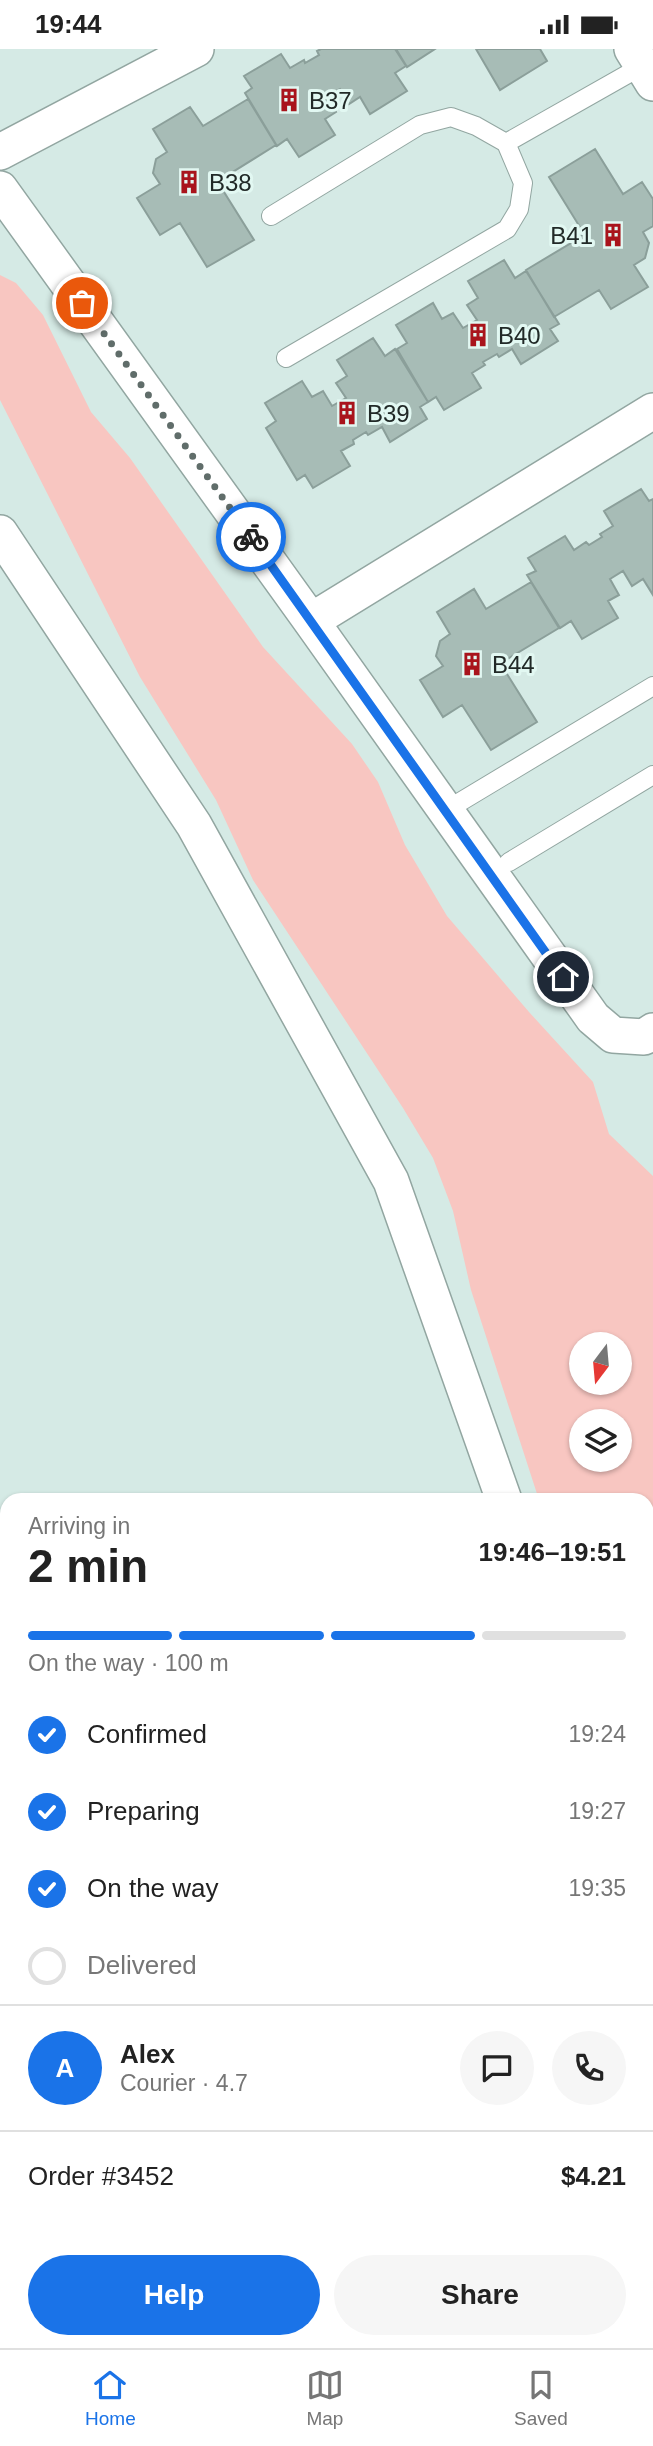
<!DOCTYPE html>
<html lang="en">
<head>
<meta charset="utf-8">
<style>
  body { margin:0; font-family:Helvetica,sans-serif; background:#f6f6f6; color:#222; height:100vh; display:flex; flex-direction:column; font-size:26px; white-space:nowrap }
  * { box-sizing:border-box; margin:0 }
  p { font-size:23px; color:#767676 }
  .icon { flex:none; width:38px; height:38px; fill:none; stroke:currentColor; stroke-width:2; stroke-linecap:round; stroke-linejoin:round }
  .map { position:relative; flex:1; overflow:hidden }
  .drawer { position:absolute; left:0px; top:1444px; width:654px; height:856px; display:flex; flex-direction:column; background:#fff; border-radius:21px 21px 0 0; box-shadow:0 2px 5px #0004 }
  .drawer>* { flex:none }
  .needle { width:46px; rotate:196deg }
  .buttons { position:absolute; left:569px; top:1283px; display:grid; gap:14px }
  .buttons a { display:grid; place-items:center; width:63px; height:63px; border-radius:50%; background:#fff; box-shadow:0 2px 5px #0004; font-size:35px }
  .pin { position:absolute; display:grid; place-items:center; width:60px; height:60px; color:#fff; margin:-30px; border:4px solid #fff; border-radius:50%; box-shadow:0 2px 7px #0007 }
  .courier { position:absolute; display:grid; place-items:center; width:70px; height:70px; margin:-35px; border:5px solid #1a73e8; border-radius:50%; background:#fff; color:#222; box-shadow:0 2px 9px #0007 }
  .headline em { font-style:normal; font-weight:700 }
  .headline div { display:flex; flex-direction:column-reverse }
  .headline { display:flex; align-items:center; justify-content:space-between; height:119px; padding:0 28px }
  h1 { font-size:46px; font-weight:700; line-height:52px }
  .bar { display:grid; grid-template-columns:repeat(4,1fr); gap:10px 7px; align-content:center; height:84px; padding:0 28px }
  .bar i { height:9px; border-radius:5px; background:#e0e0e0 }
  .bar .on { background:#1a73e8 }
  .bar p { grid-column:span 4 }
  .line { display:flex; align-items:center; gap:18px; padding:0 28px; border-top:2px solid #e0e0e0 }
  .line div { flex:1 }
  .round { display:grid; place-items:center; flex:none; width:74px; height:74px; border-radius:37px; background:#f6f6f6 }
  ol { padding:0 28px; list-style:none }
  li { display:flex; align-items:center; gap:21px; height:77px }
  li p { margin-inline-start:auto }
  li .icon { padding:7px; border-radius:50%; background:#1a73e8; color:#fff; stroke-width:4 }
  li:last-child { color:#767676 }
  li i { width:38px; height:38px; border:4px solid #e0e0e0; border-radius:50% }
  .primary-button { display:flex; gap:14px; margin-top:auto; padding:14px 28px }
  .primary-button a { flex:1; height:80px; border-radius:42px; background:#1a73e8; color:#fff; font-size:28px; font-weight:700; line-height:80px; text-align:center }
  .primary-button a+a { background:#f6f6f6; color:#222 }
  .status { display:flex; justify-content:space-between; align-items:center; height:49px; padding:0 35px; background:#fff; direction:ltr }
  .status svg { height:19px; fill:currentColor }
  .menu { display:flex; justify-content:space-around; align-items:center; height:98px; border-top:2px solid #e0e0e0; background:#fff; font-size:19px; color:#767676 }
  .menu a { display:grid; justify-items:center; gap:4px }
  .menu .on { color:#1a73e8 }
  .map>svg:first-child { display:block }
  .green { fill:#f8c6c1; fill-rule:evenodd }
  .building { fill:#a7bcb6; stroke:#8b9f9a; stroke-width:2 }
  .lines { fill:none; stroke-linecap:round; stroke-linejoin:round }
  .service-casing { stroke:#92a6a1; stroke-width:20 }
  .minor-casing { stroke:#92a6a1; stroke-width:38 }
  .service { stroke:#fff; stroke-width:18 }
  .minor { stroke:#fff; stroke-width:35 }
  .done { stroke:#606d6a; stroke-width:7; stroke-dasharray:0 12.6 }
  .route { stroke:#1a73e8; stroke-width:9 }
  .labels { text-anchor:middle; dominant-baseline:central; stroke-width:6; stroke-linejoin:round; paint-order:stroke }
  .poi-label { font-size:24px; fill:#212927; stroke:#e2f8f2; text-anchor:start }
</style>
</head>
<body>
<div class="status"><b>19:44</b><svg viewBox="0 0 49 12"><path d="M0 12V9h3v3zM5 12V6h3v6zM10 12V3h3v9zM15 12V0h3v12zM26 1h20v11H26zM47 4h2v5h-2z"/></svg></div>
<div class="map">
<svg width="653" height="2299" viewBox="0 0 653 2299">
  <rect width="100%" height="100%" fill="#d5eae5"/>
  <path class="green" d="M0,226L16,234L43,266L91,363L130,409L263,598L352,695L378,733L405,796L447,867L529,963L593,1033L609,1085L653,1127V1832L648,1806V1451H539L471,1241L453,1162L433,1109L403,1059L253,831L216,751L140,628L0,351ZM581,1295H620V1334H581ZM581,1372H620V1410H581Z"/>
  <path class="building" d="M321,0H395L406,17L395,24L407,42L370,65L360,48L349,55L340,40L326,47L336,63L325,70L335,86L299,108L287,90L277,97L245,44L252,39L244,27L281,5L290,19L304,11L305,14L319,6L317,2Z
    M396,0H435L407,18Z
    M476,0H540L547,12L500,41Z
    M248,50L276,96L220,131L219,135L254,191L207,218L180,174L160,186L137,149L160,135L153,124L156,110L167,103L153,80L190,58L203,77Z
    M595,100L623,145L642,133L653,150V177L643,183L649,194L645,209L634,216L648,238L611,260L599,241L554,268L526,221L581,188L583,183L549,128Z
    M504,211L515,229L526,222L559,275L550,280L558,292L521,315L512,300L499,308L497,305L483,313L485,316L472,324L481,339L444,361L436,348L428,353L397,300L407,294L396,276L433,254L442,270L453,264L463,279L477,271L467,256L478,249L468,232Z
    M373,289L385,307L395,300L428,353L420,358L427,370L390,393L382,378L368,386L366,383L353,391L354,395L341,402L350,417L313,439L305,426L297,431L266,379L276,372L265,354L302,332L312,348L323,342L332,357L346,349L336,334L347,327L337,311Z
    M641,440L649,452L653,450V546L643,530L632,537L623,522L610,530L619,546L608,552L618,569L582,590L571,572L560,579L527,526L536,522L528,509L565,487L574,501L586,493L589,496L602,488L600,485L613,477L604,462Z
    M531,533L559,579L504,612L502,617L537,673L491,701L462,656L443,668L420,631L443,617L436,607L440,592L450,585L437,563L474,540L486,560Z
    M0,2182L7,2185V2209L0,2206Z
    M0,2248L7,2251V2292H20L18,2299L0,2293Z
    M43,2292H110L108,2299H41Z
    M370,2292H445L443,2299H368Z
    M479,2292H514L512,2299H477Z"/>
  <g class="lines">
    <g class="service-casing">
      <path id="service" d="M506,94L642,17
        M271,167L420,76L451,68L476,77L506,94L523,134L519,160L507,180L286,309
        M445,762L653,637
        M509,813L653,726"/>
    </g>
    <g class="minor-casing">
      <path id="minor" d="M632,0L653,34
        M0,103L196,0
        M0,140L311,572L593,969L613,986L644,988L653,982
        M0,484L194,776L391,1132L504,1451
        M311,572L653,362
        M217,2299L219,2292
        M575,2299L580,2292"/>
    </g>
    <use href="#service" class="service"/>
    <use href="#minor" class="minor"/>
  </g>
  <g class="lines">
    <path class="done" d="M82,254L251,488"/>
    <path class="route" d="M251,488L563,928"/>
  </g>
  <defs>
    <g id="building-bare" transform="scale(1.89)"><path d="M-4-6H4V6H1V3H-1V6H-4ZM-2.5-4.3h1.7v1.8h-1.7ZM.8-4.3h1.7v1.8H.8ZM-2.5-1h1.7V.8h-1.7ZM.8-1h1.7V.8H.8Z" fill="#a9141c" stroke="#e2f8f2" stroke-width="2.5" paint-order="stroke"/></g>
  </defs>
  <g fill-rule="evenodd">
    <use href="#building-bare" x="289" y="51"/>
    <use href="#building-bare" x="189" y="133"/>
    <use href="#building-bare" x="613" y="186"/>
    <use href="#building-bare" x="478" y="286"/>
    <use href="#building-bare" x="347" y="364"/>
    <use href="#building-bare" x="472" y="615"/>
  </g>
  <g class="labels">
    <g class="poi-label">
      <text x="309" y="51">B37</text>
      <text x="209" y="133">B38</text>
      <text x="593" y="186" text-anchor="end">B41</text>
      <text x="498" y="286">B40</text>
      <text x="367" y="364">B39</text>
      <text x="492" y="615">B44</text>
    </g>
  </g>
</svg>
<div class="buttons">
<a><svg class="needle" viewBox="-14 -14 28 28"><path d="M0-13l5 13h-10z" fill="#e53935"/><path d="M0 13l5-13h-10z" fill="#767676"/></svg></a>
<a><svg class="icon" aria-label="layers" viewBox="0 0 24 24"><path d="M12 4l9 5-9 5-9-5zM3 14l9 5 9-5"/></svg></a>
</div>
<div class="pin" style="left:82px;top:254px;background:#ea580c"><svg class="icon" aria-label="bag" viewBox="0 0 24 24"><path d="M5 8h14l-1 12H6zM9 8a3 3 0 0 1 6 0"/></svg></div>
<div class="pin" style="left:563px;top:928px;background:#1f2937"><svg class="icon" aria-label="home" viewBox="0 0 24 24"><path d="M3 11l9-7 9 7M6 9v11h12V9"/></svg></div>
<div class="courier" style="left:251px;top:488px"><svg class="icon" aria-label="bike" viewBox="0 0 24 24"><circle cx="6" cy="16" r="4"/><circle cx="18" cy="16" r="4"/><path d="M6 16l4-8h5l3 8M10 8l3 8H6M13 5h3"/></svg></div>
<section class="drawer">
<div class="headline"><div><h1>2 min</h1><p>Arriving in</p></div><em>19:46–19:51</em></div>
<div class="bar"><i class="on"></i><i class="on"></i><i class="on"></i><i></i><p>On the way · 100 m</p></div>
<ol>
<li><svg class="icon" aria-label="check" viewBox="0 0 24 24"><path d="M5 12l5 5 9-10"/></svg>Confirmed<p>19:24</p></li>
<li><svg class="icon" aria-label="check" viewBox="0 0 24 24"><path d="M5 12l5 5 9-10"/></svg>Preparing<p>19:27</p></li>
<li><svg class="icon" aria-label="check" viewBox="0 0 24 24"><path d="M5 12l5 5 9-10"/></svg>On the way<p>19:35</p></li>
<li><i></i>Delivered</li>
</ol>
<div class="line" style="height:126px"><b class="round" style="background:#1a73e8;color:#fff">A</b><div><b>Alex</b><p>Courier · 4.7</p></div><a class="round"><svg class="icon" aria-label="chat" viewBox="0 0 24 24"><path d="M4 5h16v11H9l-5 4z"/></svg></a><a class="round"><svg class="icon" aria-label="phone" viewBox="0 0 24 24"><path d="M5 4h4l2 5-3 2q2 4 5 5l2-3 5 2v4C11 20 4 13 5 4z"/></svg></a></div>
<div class="line" style="height:91px"><div>Order #3452</div><b>$4.21</b></div>
<div class="primary-button"><a>Help</a><a>Share</a></div>
</section>
</div>
<nav class="menu">
<a class="on"><svg class="icon" aria-label="home" viewBox="0 0 24 24"><path d="M3 11l9-7 9 7M6 9v11h12V9"/></svg>Home</a>
<a><svg class="icon" aria-label="map" viewBox="0 0 24 24"><path d="M3 6l6-2 6 2 6-2v14l-6 2-6-2-6 2zM9 4v14M15 6v14"/></svg>Map</a>
<a><svg class="icon" aria-label="saved" viewBox="0 0 24 24"><path d="M7 4h10v16l-5-4-5 4z"/></svg>Saved</a>
</nav>
</body>
</html>
